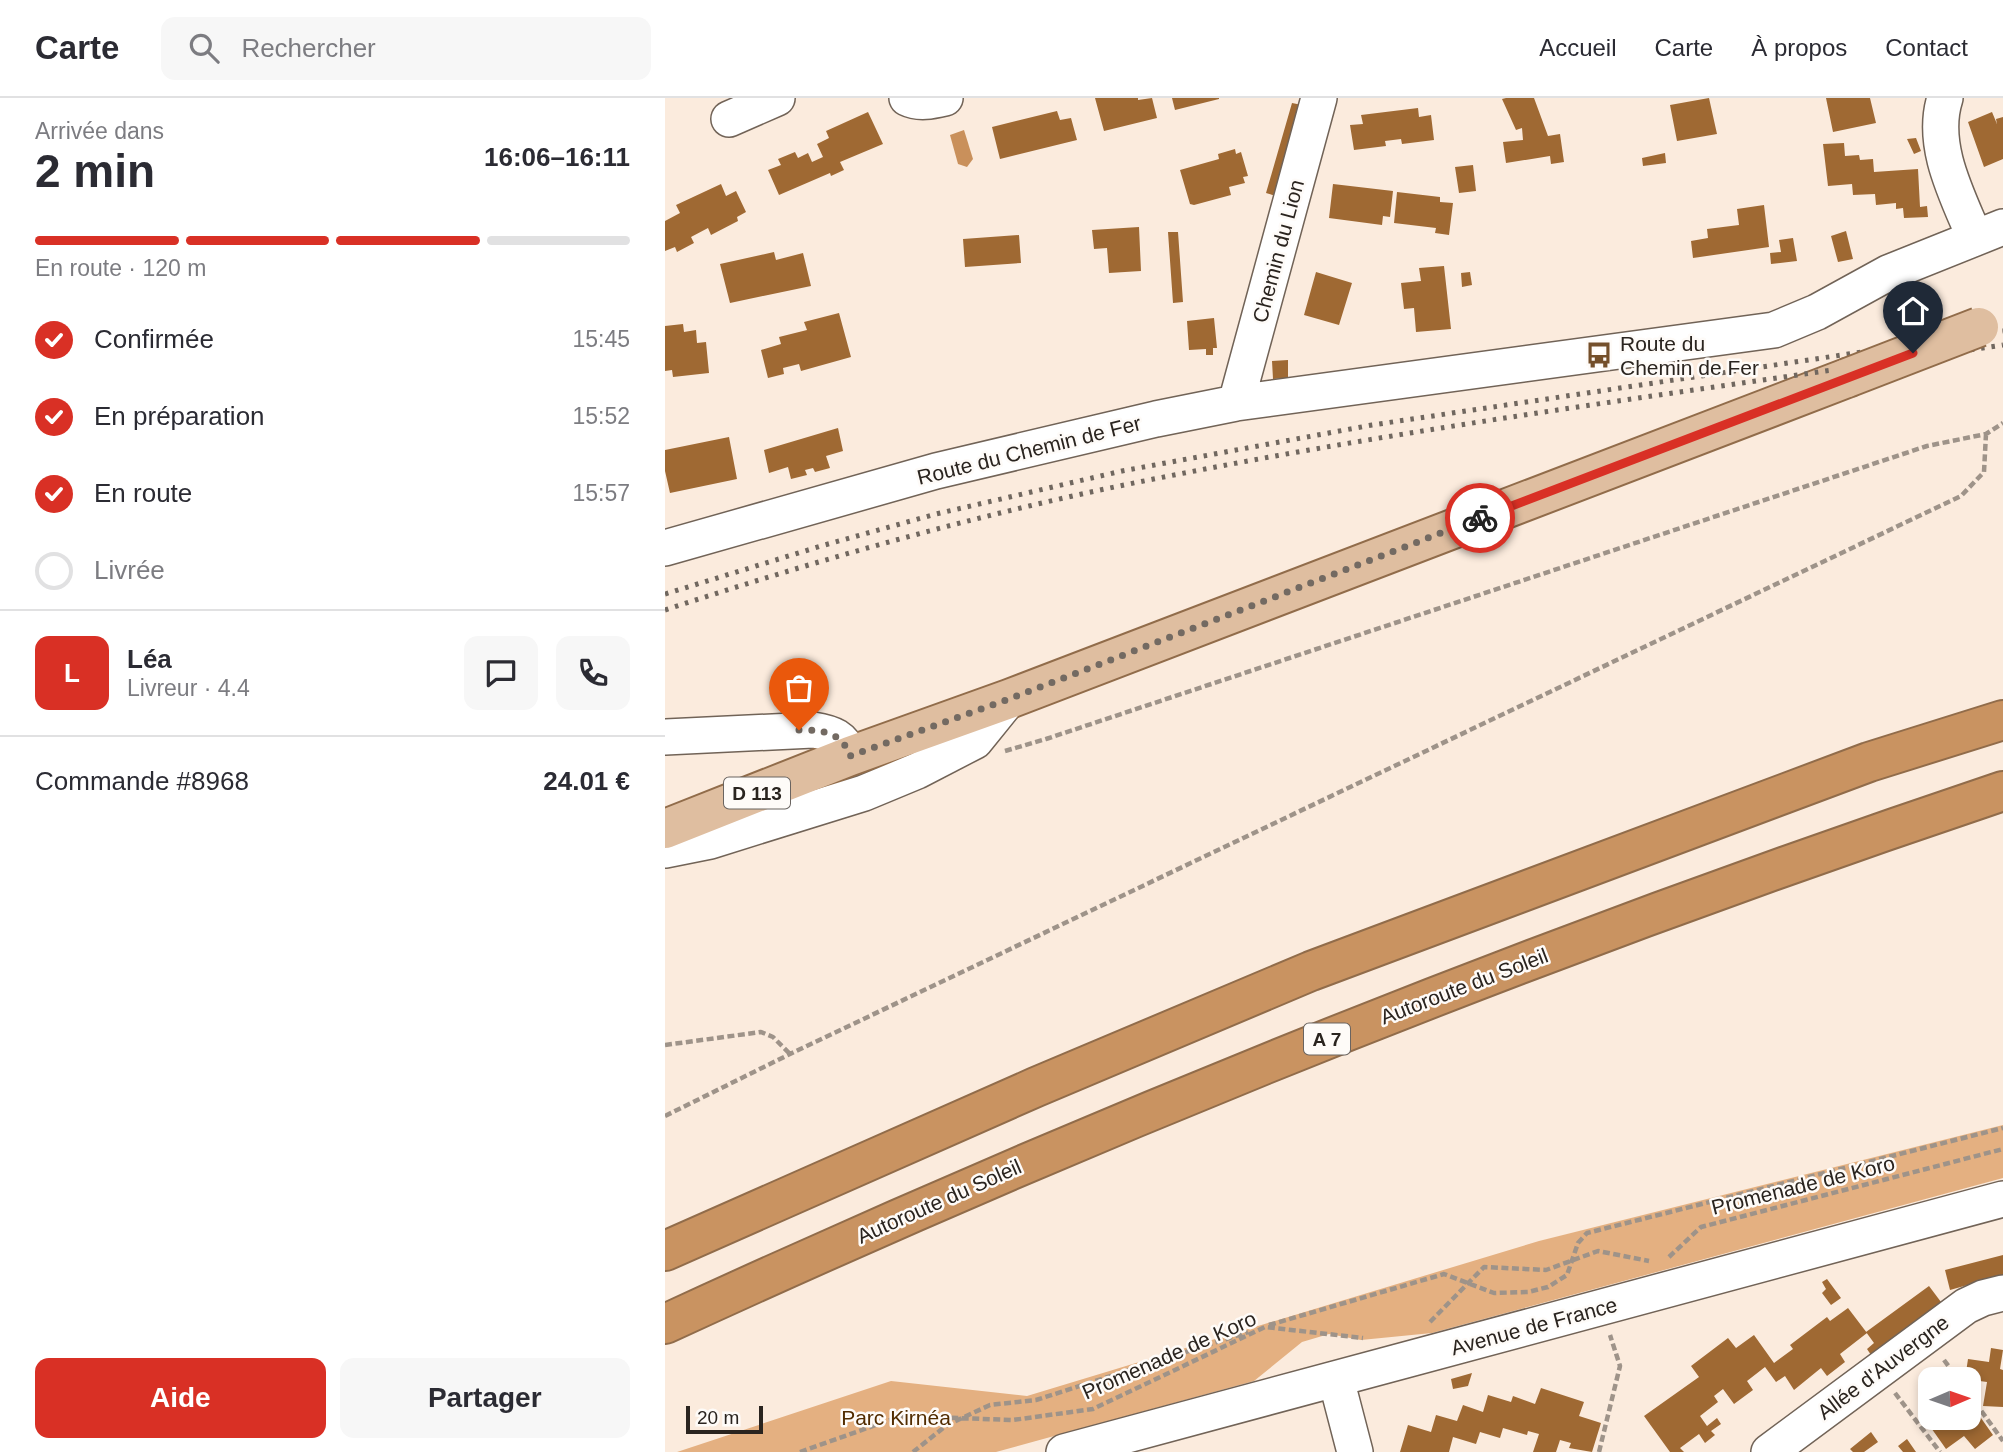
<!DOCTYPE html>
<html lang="fr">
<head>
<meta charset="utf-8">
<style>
  body { margin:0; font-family:Arial,sans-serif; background:#f7f7f7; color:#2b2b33; height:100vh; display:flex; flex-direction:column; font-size:26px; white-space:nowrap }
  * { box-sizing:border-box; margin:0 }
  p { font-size:23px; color:#7c7c81 }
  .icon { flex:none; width:38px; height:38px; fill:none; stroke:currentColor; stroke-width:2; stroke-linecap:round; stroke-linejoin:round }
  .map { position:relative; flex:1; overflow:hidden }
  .sheet { display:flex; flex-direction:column; background:#fff; width:665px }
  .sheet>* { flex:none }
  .needle { width:46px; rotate:88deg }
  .buttons { position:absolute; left:1253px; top:1269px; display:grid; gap:14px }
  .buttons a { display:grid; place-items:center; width:63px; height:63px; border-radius:14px; background:#fff; box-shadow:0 4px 10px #0003; font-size:35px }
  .scale { position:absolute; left:21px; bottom:18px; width:77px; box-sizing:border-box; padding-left:7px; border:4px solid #2a241f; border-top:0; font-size:19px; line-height:24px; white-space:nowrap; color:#2a241f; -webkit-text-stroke:5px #fefbf8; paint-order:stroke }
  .pin { position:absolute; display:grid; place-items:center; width:60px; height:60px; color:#fff; margin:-72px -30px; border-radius:50% 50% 50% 0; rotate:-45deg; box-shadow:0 0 7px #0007 }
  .pin .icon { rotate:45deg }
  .courier { position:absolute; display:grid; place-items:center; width:70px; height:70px; margin:-35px; border:5px solid #d93025; border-radius:50%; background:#fff; color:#222; box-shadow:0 2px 9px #0007 }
  .overview em { font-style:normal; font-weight:700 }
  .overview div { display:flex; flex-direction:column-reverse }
  .overview { display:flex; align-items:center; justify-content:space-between; height:119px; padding:0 35px }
  h1 { font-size:46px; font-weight:700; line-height:52px }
  .bar { display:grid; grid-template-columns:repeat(4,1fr); gap:10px 7px; align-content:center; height:84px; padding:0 35px }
  .bar i { height:9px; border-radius:5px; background:#e1e1e2 }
  .bar .active { background:#d93025 }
  .bar p { grid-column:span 4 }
  .line { display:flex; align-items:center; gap:18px; padding:0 35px; border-top:2px solid #e1e1e2 }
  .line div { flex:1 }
  .round { display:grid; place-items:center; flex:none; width:74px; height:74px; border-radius:14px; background:#f7f7f7 }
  ol { padding:0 35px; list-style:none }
  li { display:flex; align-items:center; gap:21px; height:77px }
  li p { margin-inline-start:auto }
  li .icon { padding:7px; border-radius:50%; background:#d93025; color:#fff; stroke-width:4 }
  li:last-child { color:#7c7c81 }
  li i { width:38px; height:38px; border:4px solid #e1e1e2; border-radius:50% }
  .primary-button { display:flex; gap:14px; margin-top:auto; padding:14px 35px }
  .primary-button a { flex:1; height:80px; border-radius:14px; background:#d93025; color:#fff; font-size:28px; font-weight:700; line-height:80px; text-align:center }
  .primary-button a+a { background:#f7f7f7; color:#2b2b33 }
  header { display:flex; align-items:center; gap:42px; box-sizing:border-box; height:98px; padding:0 35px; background:#fff; border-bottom:2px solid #e1e1e2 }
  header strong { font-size:33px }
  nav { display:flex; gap:38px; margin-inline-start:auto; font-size:24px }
  .search { width:490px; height:63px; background:#f7f7f7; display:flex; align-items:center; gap:18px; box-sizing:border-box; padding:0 24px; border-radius:14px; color:#7c7c81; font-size:26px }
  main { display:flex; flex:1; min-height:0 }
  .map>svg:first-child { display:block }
  .green { fill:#e4b081 }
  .water { fill:#c9905b }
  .building { fill:#9f6933 }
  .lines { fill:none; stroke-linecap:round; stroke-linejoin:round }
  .minor-casing { stroke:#716357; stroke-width:38 }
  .major-casing { stroke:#916c4a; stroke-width:42 }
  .highway-casing { stroke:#916c4a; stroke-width:42 }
  .path { stroke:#9e9389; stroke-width:4.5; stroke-dasharray:7 3.5; stroke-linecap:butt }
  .minor { stroke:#fff; stroke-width:35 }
  .major { stroke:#dfbea0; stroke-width:38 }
  .highway { stroke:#c99361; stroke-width:38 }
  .rail { stroke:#70675f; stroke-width:5; stroke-dasharray:3.5 7; stroke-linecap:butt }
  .major-bridge-casing { stroke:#916c4a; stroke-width:42; stroke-linecap:butt }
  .major-bridge { stroke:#dfbea0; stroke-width:38 }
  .done { stroke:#736a62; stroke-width:7; stroke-dasharray:0 12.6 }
  .route { stroke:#d93025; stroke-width:9 }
  .labels { text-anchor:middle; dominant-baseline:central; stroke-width:5; stroke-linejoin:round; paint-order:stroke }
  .shield { fill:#fefbf8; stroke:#6a6460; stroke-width:2 }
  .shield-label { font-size:19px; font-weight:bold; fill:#2a241f }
  .street-label { font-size:21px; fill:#2a241f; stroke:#fefbf8 }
  .poi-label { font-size:21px; fill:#2a241f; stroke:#fefbf8; text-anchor:start }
  .park-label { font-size:21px; fill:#522c00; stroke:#fefbf8 }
</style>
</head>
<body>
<header>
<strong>Carte</strong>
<div class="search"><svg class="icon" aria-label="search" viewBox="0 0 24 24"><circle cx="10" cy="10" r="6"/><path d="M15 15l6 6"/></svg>Rechercher</div>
<nav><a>Accueil</a><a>Carte</a><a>À propos</a><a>Contact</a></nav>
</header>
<main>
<section class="sheet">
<div class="overview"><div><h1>2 min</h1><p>Arrivée dans</p></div><em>16:06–16:11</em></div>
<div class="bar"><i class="active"></i><i class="active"></i><i class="active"></i><i></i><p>En route · 120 m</p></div>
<ol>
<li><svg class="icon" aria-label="check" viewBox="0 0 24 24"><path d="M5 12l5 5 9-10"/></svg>Confirmée<p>15:45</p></li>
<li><svg class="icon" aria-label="check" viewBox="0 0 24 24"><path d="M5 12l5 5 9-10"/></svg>En préparation<p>15:52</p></li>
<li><svg class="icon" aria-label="check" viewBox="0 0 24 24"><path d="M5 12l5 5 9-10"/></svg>En route<p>15:57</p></li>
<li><i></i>Livrée</li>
</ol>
<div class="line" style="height:126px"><b class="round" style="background:#d93025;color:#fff">L</b><div><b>Léa</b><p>Livreur · 4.4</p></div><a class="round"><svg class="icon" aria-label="chat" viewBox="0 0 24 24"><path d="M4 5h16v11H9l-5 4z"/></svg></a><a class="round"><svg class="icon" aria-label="phone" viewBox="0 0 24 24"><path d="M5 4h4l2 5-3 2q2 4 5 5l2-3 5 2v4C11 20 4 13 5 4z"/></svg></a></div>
<div class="line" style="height:91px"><div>Commande #8968</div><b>24.01 €</b></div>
<div class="primary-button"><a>Aide</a><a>Partager</a></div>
</section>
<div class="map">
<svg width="1338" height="1354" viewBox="0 0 1338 1354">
  <rect width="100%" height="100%" fill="#fbebdd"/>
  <path class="green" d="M1338,1027V1080L767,1235L696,1242L664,1236L637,1244L589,1283L331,1354H12L226,1283L362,1298L874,1143Z"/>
  <path class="water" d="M299,32L308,61L302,69L293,66L285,37Z"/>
  <path class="building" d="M430,0H473V2L487,0L492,20L439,33Z
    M507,0H554V1L510,12Z
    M841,0H869L883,38L895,36L899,64L886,66L885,58L841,65L838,44L858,42L857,30L851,32L837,1Z
    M1044,0L1052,36L1012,43L1005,7Z
    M1161,0H1205L1211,25L1168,34Z
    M627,5L642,8L618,100L601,95Z
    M753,10L754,19L766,17L769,42L737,46L736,41L720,43L721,48L689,52L685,27L698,26L696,17Z
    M392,13L395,22L406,20L412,42L335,61L327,29Z
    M203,14L218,46L175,64L179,72L166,78L165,75L114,97L103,72L116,67L113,61L130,54L133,60L143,55L147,64L158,59L152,46L164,40L161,33Z
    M1327,14L1332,26L1331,21L1338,19V61L1319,69L1303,24Z
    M1251,40L1256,53L1249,56L1242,41Z
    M1179,45L1180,58L1194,57L1195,62L1208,61L1209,74L1253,71L1255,109L1262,108L1263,119L1239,120L1238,110L1231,111V105L1211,107L1210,96L1188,97L1187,86L1163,88L1158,46Z
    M570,51L571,56L576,54L583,78L578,79L580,85L564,89L566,97L529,107L525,106L515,72L554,61L553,56Z
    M1000,55L1001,65L978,68L977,60Z
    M808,67L811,93L794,95L790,69Z
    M56,86L61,98L71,93L81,114L72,119L73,123L46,137L43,130L26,139L29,145L12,154L10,149L0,153V123L15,115L11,107Z
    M668,86L728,93L725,119L718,118L717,127L664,120Z
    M732,94L775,99V104L788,105L784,137L770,135L771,130L729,125Z
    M1099,107L1104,149L1028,160L1026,143L1043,140L1042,131L1074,127L1072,111Z
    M474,129L476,173L444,175L442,150L429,151L427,132Z
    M1181,133L1188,161L1173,164L1166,138Z
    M503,134H513L518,204L508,205Z
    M354,137L356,165L300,169L298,141Z
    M1128,140L1132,163L1106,166L1105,155L1116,154L1114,142Z
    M109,154L111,162L138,155L146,188L65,205L55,166Z
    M779,168L786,231L751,234L749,210L739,211L736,185L756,183L754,170Z
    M651,174L687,185L674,227L639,217Z
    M805,174L807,187L797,189L796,175Z
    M174,215L186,259L136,273L134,266L118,270L119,276L103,280L96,252L116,246L114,239L142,232L139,224Z
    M549,220L552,250H548V257H541V251L524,252L522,223Z
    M18,226L19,234L31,232L32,245L41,244L44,275L8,279L7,272L0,273V228Z
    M623,262V280L608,281L607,263Z
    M173,330L178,353L161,358L165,370L150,374L148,370L140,372L142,377L126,381L123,369L104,375L99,352Z
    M64,339L72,381L5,395L0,373V352Z
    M1338,1157V1177L1285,1192L1280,1172Z
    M1162,1181L1176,1200L1166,1207L1157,1195L1161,1191L1157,1184Z
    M1264,1188L1276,1204L1206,1257L1202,1251L1209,1245L1201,1234Z
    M1183,1210L1202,1235L1175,1256L1180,1264L1162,1278L1156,1270L1129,1292L1120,1278L1111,1284L1100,1269L1082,1283L1088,1292L1069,1306L1058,1291L1049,1298L1053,1304L1035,1318L1042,1328L1052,1320L1056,1326L1046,1333L1050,1337L1040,1345L1034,1336L1015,1350L1019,1354H1005L979,1318L1034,1279L1026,1268L1063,1240L1071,1250L1089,1237L1109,1265L1128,1251L1125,1247L1162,1219L1165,1223Z
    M1326,1250L1338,1252L1335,1271L1338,1272V1309L1318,1308L1322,1284L1300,1281L1303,1261L1324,1264Z
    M807,1275L803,1288L788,1291L786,1281Z
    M876,1290L919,1304L914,1318L936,1325L927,1354L904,1350L906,1345L895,1342L891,1354H868L874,1336L863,1333L862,1337L838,1330L835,1340L815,1334L811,1346L788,1339L784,1354H735L743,1327L766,1334L771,1317L792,1323L798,1307L818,1314L823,1297L846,1304L848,1298L870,1306Z
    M1304,1303L1328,1337L1310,1351L1299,1338L1281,1351L1257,1317L1265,1311V1320H1304Z
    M1206,1334L1213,1344L1199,1354H1188L1185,1351Z
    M1242,1341L1251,1354H1238L1233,1348Z"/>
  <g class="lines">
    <g class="minor-casing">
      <path id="minor" d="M242,0C254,6 267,3 280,0
        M1280,0C1265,47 1292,97 1310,140
        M64,21L112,0
        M571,305L654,0
        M0,450L271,373L491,321L571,305L1109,232L1152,214L1223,175L1338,129
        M0,639L148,632C167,635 179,639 185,658
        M0,752L45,743L199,695L252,673L310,643L344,601
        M671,1281L690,1354
        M399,1354L1338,1101
        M1104,1354L1301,1208L1318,1200L1338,1195"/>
    </g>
    <g class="major-casing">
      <path id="major" d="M0,731L185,658L344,601L1182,280"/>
    </g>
    <g class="highway-casing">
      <path id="highway" d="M0,1153L371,989L646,873L1204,664L1338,622
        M0,1226C436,1025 882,846 1338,693"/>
    </g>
    <path class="path" d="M340,653L381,641L1262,348L1321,336L1338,325
      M0,947L96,934L108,939L125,956
      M0,1018L125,956L1296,398L1319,374L1321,336
      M1004,1159L1036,1129L1338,1051
      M765,1224L819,1169L881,1172L933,1153L984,1163
      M604,1227L779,1176L829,1195L863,1194L883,1189L902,1177L913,1145L922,1135L1338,1030
      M1279,1262L1293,1281
      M1230,1295L1275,1354
      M1304,1296L1338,1343
      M135,1354L236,1318L348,1322L428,1311L600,1229L698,1240
      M248,1354L282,1327L325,1307L371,1302L583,1234
      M934,1354L955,1268L945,1237"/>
    <use href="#minor" class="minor"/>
    <use href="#major" class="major"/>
    <use href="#highway" class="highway"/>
    <path class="rail" d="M0,496L156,448L271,416L457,373L707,327L1338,233
      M0,512C152,462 307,418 464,386C753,327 1046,291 1338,247"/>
    <g class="major-bridge-casing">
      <path id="major-bridge" d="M1182,280L1314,229"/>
    </g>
    <use href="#major-bridge" class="major-bridge"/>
  </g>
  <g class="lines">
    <path class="done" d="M134,632C158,632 177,634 185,658L344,601L815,420"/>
    <path class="route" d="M815,420L1248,255"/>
  </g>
  <defs>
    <g id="bus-bare" transform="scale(2.1)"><path d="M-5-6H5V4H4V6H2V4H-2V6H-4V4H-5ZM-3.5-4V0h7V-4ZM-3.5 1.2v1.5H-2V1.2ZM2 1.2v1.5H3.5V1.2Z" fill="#744f2a" stroke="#fefbf8" stroke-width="2.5" paint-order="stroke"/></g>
  </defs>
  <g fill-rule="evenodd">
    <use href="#bus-bare" x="934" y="257"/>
  </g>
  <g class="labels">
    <g class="shield">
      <rect x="59" y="679.5" width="66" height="31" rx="5"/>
      <rect x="639" y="925.5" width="46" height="31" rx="5"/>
    </g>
    <g class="shield-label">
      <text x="92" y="695">D 113</text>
      <text x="662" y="941">A 7</text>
    </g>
    <g class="street-label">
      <text transform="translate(613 153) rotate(-75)">Chemin du Lion</text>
      <text transform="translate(364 352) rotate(-14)">Route du Chemin de Fer</text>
      <text transform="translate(799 888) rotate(-21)">Autoroute du Soleil</text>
      <text transform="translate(1138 1087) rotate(-14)">Promenade de Koro</text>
      <text transform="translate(274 1103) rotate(-24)">Autoroute du Soleil</text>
      <text transform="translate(869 1228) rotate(-15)">Avenue de France</text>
      <text transform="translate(504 1257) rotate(-24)">Promenade de Koro</text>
      <text transform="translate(1218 1269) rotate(-37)">Allée d'Auvergne</text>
    </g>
    <g class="poi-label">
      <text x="955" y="245">Route du<tspan x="955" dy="24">Chemin de Fer</tspan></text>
    </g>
    <g class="park-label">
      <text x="231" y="1319">Parc Kirnéa</text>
    </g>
  </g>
</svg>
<div class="buttons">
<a><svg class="needle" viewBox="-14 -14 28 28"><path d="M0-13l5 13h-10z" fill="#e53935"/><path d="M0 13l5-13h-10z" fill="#7c7c81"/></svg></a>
</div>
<div class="scale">20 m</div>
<div class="pin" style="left:134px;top:632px;background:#ea580c"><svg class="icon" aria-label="bag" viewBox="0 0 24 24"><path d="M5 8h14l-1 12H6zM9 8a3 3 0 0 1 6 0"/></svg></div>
<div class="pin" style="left:1248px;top:255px;background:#1f2937"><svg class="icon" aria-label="home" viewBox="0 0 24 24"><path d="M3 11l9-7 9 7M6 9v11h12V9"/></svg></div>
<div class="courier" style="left:815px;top:420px"><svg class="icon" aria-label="bike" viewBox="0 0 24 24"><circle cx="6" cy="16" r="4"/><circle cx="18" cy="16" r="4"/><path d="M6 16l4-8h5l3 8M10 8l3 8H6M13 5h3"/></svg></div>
</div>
</main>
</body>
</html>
